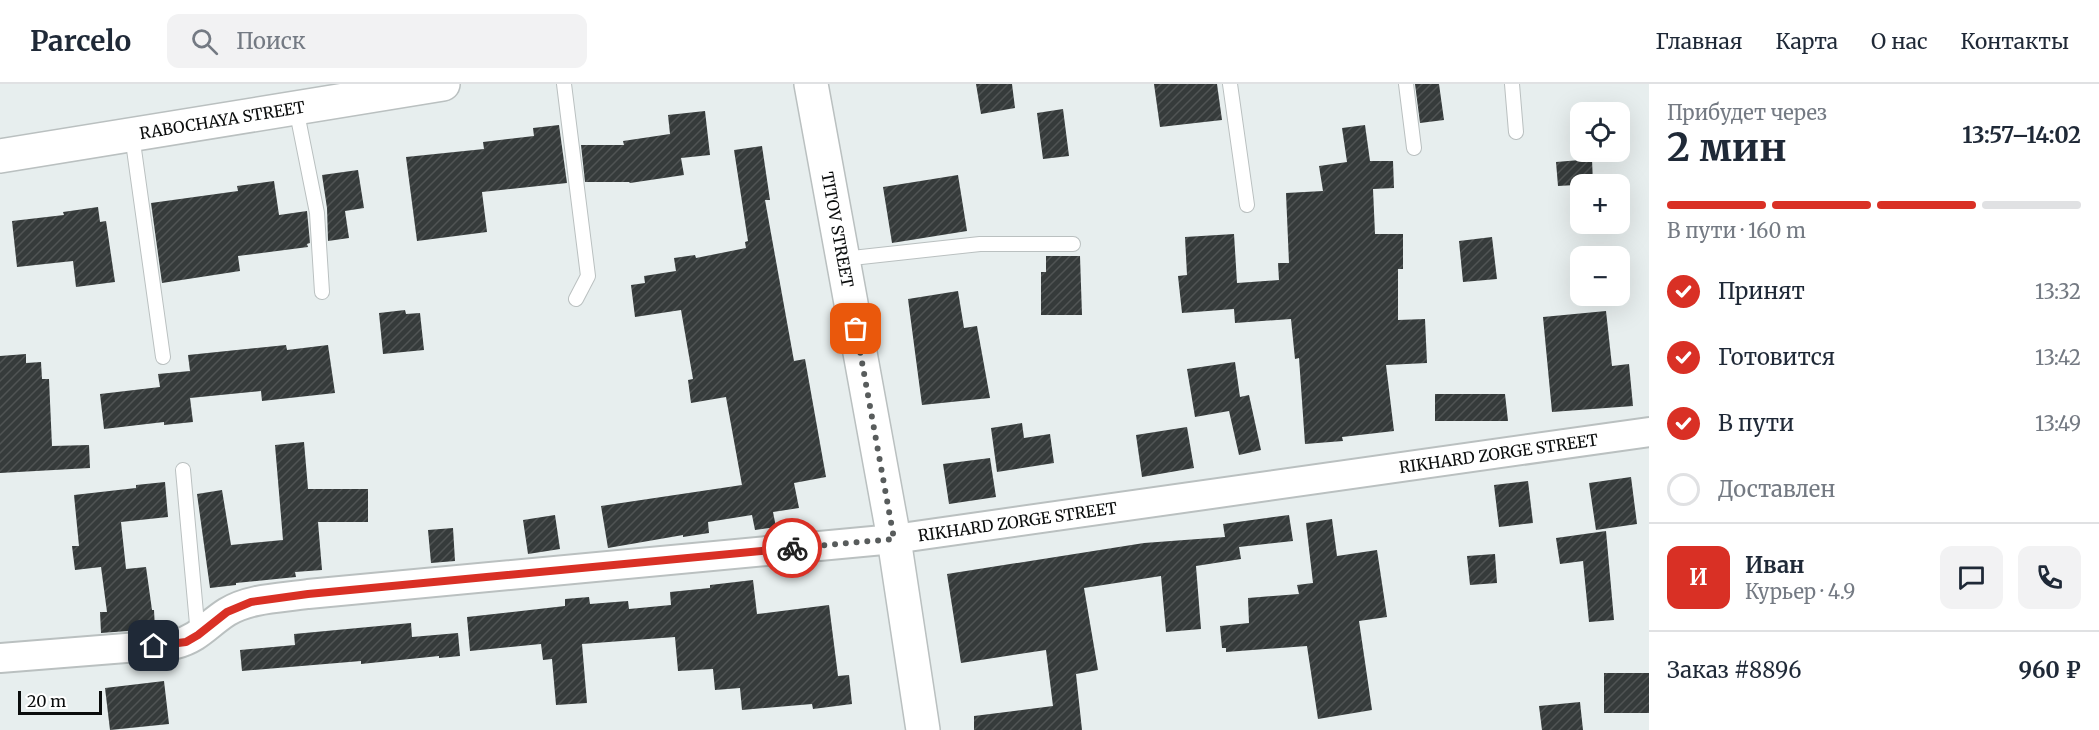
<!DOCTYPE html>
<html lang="ru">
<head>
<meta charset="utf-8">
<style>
  body { margin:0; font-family:Merriweather,serif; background:#f2f2f3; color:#1f2937; height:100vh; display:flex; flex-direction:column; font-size:22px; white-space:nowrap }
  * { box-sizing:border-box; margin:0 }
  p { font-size:20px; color:#747a83 }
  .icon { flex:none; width:33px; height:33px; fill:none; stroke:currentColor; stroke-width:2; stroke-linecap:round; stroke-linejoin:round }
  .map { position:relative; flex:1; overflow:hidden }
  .side { display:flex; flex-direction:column; background:#fff; width:450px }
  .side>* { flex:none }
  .fabs { position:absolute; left:1570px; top:18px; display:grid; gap:12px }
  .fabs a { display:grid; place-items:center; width:60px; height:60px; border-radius:12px; background:#fff; box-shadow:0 6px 24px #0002; font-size:30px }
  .scale { position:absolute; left:18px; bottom:15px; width:84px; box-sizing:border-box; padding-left:6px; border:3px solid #0b0d0d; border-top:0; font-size:16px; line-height:21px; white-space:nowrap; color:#0b0d0d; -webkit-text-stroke:4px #fff; paint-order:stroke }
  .pin { position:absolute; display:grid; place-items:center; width:51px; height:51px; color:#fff; margin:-26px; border-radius:12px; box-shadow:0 3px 9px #0006 }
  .courier { position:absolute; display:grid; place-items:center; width:60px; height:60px; margin:-30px; border:4px solid #d93025; border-radius:50%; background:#fff; color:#222; box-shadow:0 2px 8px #0007 }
  .head em { font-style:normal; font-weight:700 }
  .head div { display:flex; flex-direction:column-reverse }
  .head { display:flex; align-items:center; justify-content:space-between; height:102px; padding:0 18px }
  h1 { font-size:39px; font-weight:700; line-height:45px }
  .bar { display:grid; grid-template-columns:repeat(4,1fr); gap:9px 6px; align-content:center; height:72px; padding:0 18px }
  .bar i { height:8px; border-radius:4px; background:#e0e1e3 }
  .bar .selected { background:#d93025 }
  .bar p { grid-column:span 4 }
  .line { display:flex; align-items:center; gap:15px; padding:0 18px; border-top:2px solid #e0e1e3 }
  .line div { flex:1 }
  .round { display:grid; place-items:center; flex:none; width:63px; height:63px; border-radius:12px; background:#f2f2f3 }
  ol { padding:0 18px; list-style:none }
  li { display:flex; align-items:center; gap:18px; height:66px }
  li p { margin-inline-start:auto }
  li .icon { padding:6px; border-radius:50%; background:#d93025; color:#fff; stroke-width:4 }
  li:last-child { color:#747a83 }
  li i { width:33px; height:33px; border:3px solid #e0e1e3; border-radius:50% }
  header { display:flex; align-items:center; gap:36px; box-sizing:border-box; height:84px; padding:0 30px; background:#fff; border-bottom:2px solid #e0e1e3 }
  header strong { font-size:28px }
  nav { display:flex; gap:33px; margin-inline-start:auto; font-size:21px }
  .search { width:420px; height:54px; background:#f2f2f3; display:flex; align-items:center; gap:15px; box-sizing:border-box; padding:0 21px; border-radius:12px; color:#747a83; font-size:22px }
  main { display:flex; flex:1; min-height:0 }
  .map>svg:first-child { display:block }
  .building { fill:url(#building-hatch) }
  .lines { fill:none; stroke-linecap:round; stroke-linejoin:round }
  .service-casing { stroke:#bac0c0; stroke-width:16 }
  .minor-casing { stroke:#bac0c0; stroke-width:32 }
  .secondary-casing { stroke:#bac0c0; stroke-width:36 }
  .service { stroke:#fff; stroke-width:14 }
  .minor { stroke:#fff; stroke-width:28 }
  .secondary { stroke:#fff; stroke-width:33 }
  .done { stroke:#585c5c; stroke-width:6; stroke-dasharray:0 10.8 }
  .route { stroke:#d93025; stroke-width:8 }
  .labels { text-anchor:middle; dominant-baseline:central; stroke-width:6; stroke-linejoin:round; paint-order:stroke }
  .street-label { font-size:16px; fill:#0b0d0d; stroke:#fff }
</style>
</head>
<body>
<header>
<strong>Parcelo</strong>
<div class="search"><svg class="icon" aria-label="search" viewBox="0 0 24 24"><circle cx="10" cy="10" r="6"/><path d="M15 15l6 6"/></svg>Поиск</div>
<nav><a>Главная</a><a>Карта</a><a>О нас</a><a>Контакты</a></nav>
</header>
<main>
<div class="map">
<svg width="1649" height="646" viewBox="0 0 1649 646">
  <defs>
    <pattern id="building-hatch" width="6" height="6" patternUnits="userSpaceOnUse" patternTransform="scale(1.5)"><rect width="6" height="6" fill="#363b3b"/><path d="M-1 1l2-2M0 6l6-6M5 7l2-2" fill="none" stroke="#505454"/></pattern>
  </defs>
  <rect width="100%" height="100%" fill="#e7eeee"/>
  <path class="building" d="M976,0H1012L1015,24L981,30Z
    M1154,0H1217L1222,36L1160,43Z
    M1415,0H1439L1444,36L1420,39Z
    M1063,25L1069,72L1043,75L1037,29Z
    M705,27L710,71L681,74L684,91L630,99L629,98H585L581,61H624L623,57L670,50L668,31Z
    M559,41L567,99L482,108L487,148L417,157L406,73L484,65L483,58L534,52L533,44Z
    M1365,41L1370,77H1393L1394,104L1373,105L1375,150H1403V185H1398V236L1425,235L1427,279L1386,281L1394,347L1342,353L1343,357L1305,360L1299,274L1295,275L1291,235L1235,239L1234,225L1182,229L1178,192L1187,191L1185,153L1234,150L1237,199L1279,196L1278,179H1289L1286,109L1323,107L1319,82L1347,78L1342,44Z
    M762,62L770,116H765L794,277L805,275L826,393L794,399L799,424L773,428L776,443L755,446L752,431L708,438L709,449L683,453V451L608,464L601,422L742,401L726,313L691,319L688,296L693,295L681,226L635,233L631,201L645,199L644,192L676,187L674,174L695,171L696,174L746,164L745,158L748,157L734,66Z
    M1592,75L1593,100L1558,102L1556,78Z
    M358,86L364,124L345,127L349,154L328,157L327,124L322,91Z
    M958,91L967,147L892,159L883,103Z
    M274,97L279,131L307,127L310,159L307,160L308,163L238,172L240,187L162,199L151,119L238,107L237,102Z
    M98,123L100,138L106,137L115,198L76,203L73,177L17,183L12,137L64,131L63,128Z
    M1492,153L1497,195L1463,198L1459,157Z
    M1046,172H1080L1082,231H1041V188H1046Z
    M958,207L964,244L977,242L990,314L922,321L908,215Z
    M405,226L406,230L420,229L424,266L383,270L379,229Z
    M1606,227L1612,282L1629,280L1633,322L1552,328L1543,233Z
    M286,261L287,266L328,261L335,309L262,317L261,307L190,314L193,338L164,341V338L104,345L100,310L160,303L158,290L190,287L188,271Z
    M26,270V279L41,278L42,295H49L52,362L89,361L90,384L0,389V272Z
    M1235,278L1240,313L1249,311L1261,366L1239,371L1229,327L1195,333L1187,285Z
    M1435,310H1505L1508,337H1435Z
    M1022,339L1024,354L1050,350L1054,379L997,388L991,344Z
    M1187,343L1194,384L1142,393L1136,351Z
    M304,358L308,405H368V438H318L322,486L295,488L296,493L236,499V501L210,504L197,410L222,406L231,461L283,456L275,361Z
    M990,374L996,413L949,420L943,380Z
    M1631,393L1637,440L1596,446L1589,399Z
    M1528,397L1533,439L1499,443L1494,401Z
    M165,398L168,433L121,438L126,485L146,483L152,526H154L155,545L101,549L100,528H107L101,483L75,486L72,462H79L74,411L136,404V401Z
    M555,431L560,465L528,470L523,436Z
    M1289,431L1293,457L1239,463L1241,475L1196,482L1201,545L1166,548L1161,492L1084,504L1098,586L1076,590L1082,646H974V632L1053,622L1046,566L961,579L947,490L1144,459L1225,453L1223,440Z
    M1332,435L1337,472L1377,466L1387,533L1359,537L1372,626L1318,635L1307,562L1226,568V564H1222L1220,542L1249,539L1248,514L1299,510L1297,501L1313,499L1306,439Z
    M453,444L455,477L431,479L428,446Z
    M1606,447L1614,536L1589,538L1583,477L1560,480L1556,454Z
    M1495,470L1497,499L1470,501L1467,472Z
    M753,496L757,530L829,521L838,592L849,591L852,620L813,625L812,620L742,626L740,604L715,606L713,585L678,587L675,553L582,560L587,619L556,621L552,575L543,576L541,560L470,567L467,533L565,522V515L589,513L590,520L628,517L629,525L671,521L670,508L710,504V501Z
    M411,539L412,553L458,549L460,572L439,574V572L361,580V577L242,587L240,566L295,561L294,550Z
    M1604,589H1649V629H1604Z
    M164,597L169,640L110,646L105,604Z
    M1580,618L1583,646H1542L1539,622Z"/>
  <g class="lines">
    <g class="service-casing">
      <path id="service" d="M564,0L588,192L576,215
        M1230,0L1247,121
        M1406,0L1414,64
        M1512,0L1516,48
        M296,24L317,129L322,208
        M132,51L163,273
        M843,175L980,160H1073
        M183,386L198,551"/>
    </g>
    <g class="minor-casing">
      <g id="minor">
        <path id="s1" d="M0,574L176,560C199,554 208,540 227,528C250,514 281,514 308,510L894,455L1649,348"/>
      </g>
    </g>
    <g class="secondary-casing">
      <g id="secondary">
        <path id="s2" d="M811,0L894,455L923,646"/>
        <path id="s3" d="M0,72L443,0"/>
      </g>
    </g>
    <use href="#service" class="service"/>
    <use href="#minor" class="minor"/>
    <use href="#secondary" class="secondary"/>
  </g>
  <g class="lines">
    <path class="done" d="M792,464L894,455L856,245"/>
    <path class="route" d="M154,562L186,558L198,551L227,528L251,518L308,510L792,464"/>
  </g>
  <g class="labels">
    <g class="street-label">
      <text stroke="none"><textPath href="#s3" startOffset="225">RABOCHAYA STREET</textPath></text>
      <text stroke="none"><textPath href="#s2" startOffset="148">TITOV STREET</textPath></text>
      <text stroke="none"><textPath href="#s1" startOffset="1520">RIKHARD ZORGE STREET</textPath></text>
      <text stroke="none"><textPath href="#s1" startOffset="1034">RIKHARD ZORGE STREET</textPath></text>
    </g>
  </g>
</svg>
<div class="fabs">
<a><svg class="icon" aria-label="locate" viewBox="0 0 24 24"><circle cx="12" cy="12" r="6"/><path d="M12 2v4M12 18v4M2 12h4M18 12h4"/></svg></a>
<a>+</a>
<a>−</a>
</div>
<div class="scale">20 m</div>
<div class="pin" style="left:856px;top:245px;background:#ea580c"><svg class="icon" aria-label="bag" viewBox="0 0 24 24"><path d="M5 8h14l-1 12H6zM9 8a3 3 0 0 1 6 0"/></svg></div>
<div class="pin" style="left:154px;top:562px;background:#1f2937"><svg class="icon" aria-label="home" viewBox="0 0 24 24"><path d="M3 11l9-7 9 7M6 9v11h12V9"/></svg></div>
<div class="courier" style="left:792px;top:464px"><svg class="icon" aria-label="bike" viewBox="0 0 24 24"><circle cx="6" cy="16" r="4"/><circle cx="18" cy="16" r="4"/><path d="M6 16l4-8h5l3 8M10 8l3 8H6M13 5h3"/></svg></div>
</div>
<section class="side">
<div class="head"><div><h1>2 мин</h1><p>Прибудет через</p></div><em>13:57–14:02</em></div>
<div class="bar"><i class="selected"></i><i class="selected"></i><i class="selected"></i><i></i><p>В пути · 160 m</p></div>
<ol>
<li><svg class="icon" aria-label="check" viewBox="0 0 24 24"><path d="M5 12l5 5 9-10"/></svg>Принят<p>13:32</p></li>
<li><svg class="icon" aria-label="check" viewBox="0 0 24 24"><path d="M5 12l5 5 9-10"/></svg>Готовится<p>13:42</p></li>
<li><svg class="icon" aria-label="check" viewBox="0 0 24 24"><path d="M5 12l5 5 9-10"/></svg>В пути<p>13:49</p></li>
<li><i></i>Доставлен</li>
</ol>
<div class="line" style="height:108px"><b class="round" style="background:#d93025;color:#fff">И</b><div><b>Иван</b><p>Курьер · 4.9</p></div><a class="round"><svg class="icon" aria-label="chat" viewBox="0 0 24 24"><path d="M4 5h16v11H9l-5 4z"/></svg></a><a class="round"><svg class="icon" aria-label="phone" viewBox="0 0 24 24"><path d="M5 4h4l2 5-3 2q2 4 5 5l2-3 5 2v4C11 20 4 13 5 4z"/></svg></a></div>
<div class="line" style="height:78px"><div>Заказ #8896</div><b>960 ₽</b></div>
</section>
</main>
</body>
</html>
